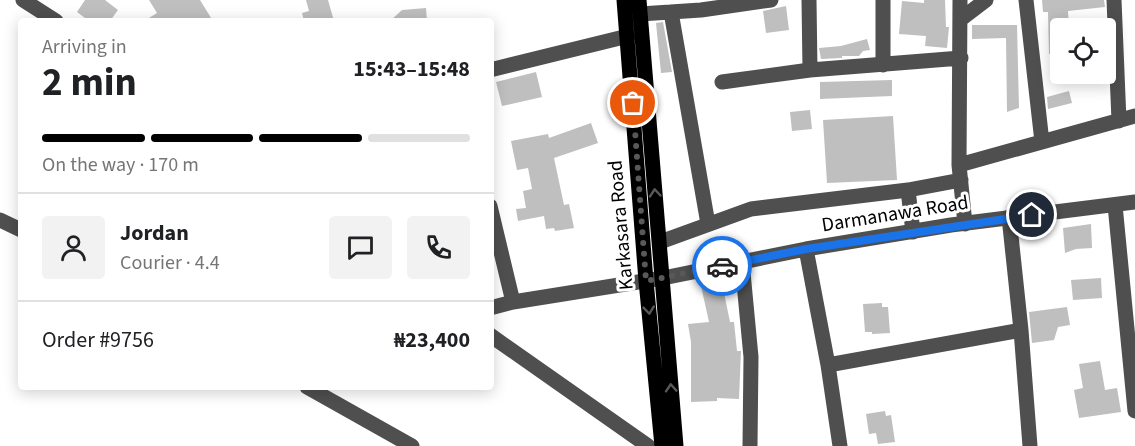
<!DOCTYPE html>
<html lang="en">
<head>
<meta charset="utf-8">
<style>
  body { margin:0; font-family:"Source Sans 3",sans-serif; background:#f2f2f2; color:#202124; height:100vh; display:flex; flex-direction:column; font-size:22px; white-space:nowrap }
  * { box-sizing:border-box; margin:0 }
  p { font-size:20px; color:#757577 }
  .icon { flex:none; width:33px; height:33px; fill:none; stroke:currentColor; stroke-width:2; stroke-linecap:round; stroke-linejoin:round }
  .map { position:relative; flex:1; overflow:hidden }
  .panel { position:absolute; left:18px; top:18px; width:476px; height:372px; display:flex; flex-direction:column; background:#fff; border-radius:6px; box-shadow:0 3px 15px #0003 }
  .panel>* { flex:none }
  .buttons { position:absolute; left:1050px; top:18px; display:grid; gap:12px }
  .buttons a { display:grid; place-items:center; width:66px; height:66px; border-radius:6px; background:#fff; box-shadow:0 3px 15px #0003; font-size:30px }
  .pin { position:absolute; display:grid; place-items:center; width:51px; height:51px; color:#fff; margin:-26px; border:3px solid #fff; border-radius:50%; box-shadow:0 2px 6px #0007 }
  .courier { position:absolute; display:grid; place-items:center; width:60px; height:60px; margin:-30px; border:4px solid #1a73e8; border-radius:50%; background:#fff; color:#222; box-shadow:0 2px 8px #0007 }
  .headline em { font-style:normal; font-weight:700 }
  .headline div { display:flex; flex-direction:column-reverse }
  .headline { display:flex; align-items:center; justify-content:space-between; height:102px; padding:0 24px }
  h1 { font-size:39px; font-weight:700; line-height:45px }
  .bar { display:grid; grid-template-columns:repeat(4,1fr); gap:9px 6px; align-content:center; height:72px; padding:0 24px }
  .bar i { height:8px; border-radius:4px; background:#e0e0e0 }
  .bar .selected { background:#000 }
  .bar p { grid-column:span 4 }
  .line { display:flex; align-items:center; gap:15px; padding:0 24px; border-top:2px solid #e0e0e0 }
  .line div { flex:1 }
  .round { display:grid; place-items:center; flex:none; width:63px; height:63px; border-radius:6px; background:#f2f2f2 }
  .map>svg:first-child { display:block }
  .building { fill:#bfbfbf }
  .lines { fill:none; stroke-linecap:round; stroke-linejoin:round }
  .minor { stroke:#4f4f4f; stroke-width:15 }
  .major { stroke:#000; stroke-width:15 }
  .oneway { stroke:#595959 }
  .done { stroke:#595959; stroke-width:6; stroke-dasharray:0 10.8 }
  .route { stroke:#1a73e8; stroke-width:8 }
  .labels { text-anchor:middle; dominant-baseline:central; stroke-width:6; stroke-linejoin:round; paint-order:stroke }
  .street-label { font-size:20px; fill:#000; stroke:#fff }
</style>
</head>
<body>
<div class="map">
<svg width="1135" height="446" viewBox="0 0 1135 446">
  <rect width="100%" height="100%" fill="#fff"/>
  <path class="building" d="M85,0H105L118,10L110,21H89L77,12Z
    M149,0H200L213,21H144L157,13Z
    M306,0H328L334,21H304L302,13L309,11Z
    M924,0H945L946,27H949L947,48L925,46L926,36L899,34L902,1L924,3Z
    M1042,0H1104L1105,7L1068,11L1069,28H1060V54H1049L1048,12H1043Z
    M786,6L789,30L766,33L763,11Z
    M426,8L427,21H390L402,10Z
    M663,22L672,72L661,73L656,23Z
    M972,25H1017L1019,108L1007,112L1006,38L972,39Z
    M867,39L870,50L863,51L859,56H842V58L821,59L819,48L841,46Z
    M536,72L542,97L502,106L496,82Z
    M892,80V96L820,99V82Z
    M1069,91L1072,103L1048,109L1047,97Z
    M810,110L812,129L792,131L790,112Z
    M893,116L897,180L827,183L823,120Z
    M591,123L598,143L554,158L564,205L569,204L574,228L555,231L554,228L546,229L544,216L518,221L516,209L526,208L523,191L532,189L528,168L517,170L511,141L548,134L549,138Z
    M1091,224L1092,248L1076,249L1065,253L1063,228Z
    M1101,278L1102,298L1073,300L1071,280Z
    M701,286L723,288L730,322H734L737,351H741L739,399L717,398V401L691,402V342L688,324L709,322Z
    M882,303V307H888L890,333L872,334V332H865L863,304Z
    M1067,307L1070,325L1058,327L1054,340L1032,343L1029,312Z
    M1100,361L1105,390L1117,388L1121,412L1079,418L1074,390L1083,388L1079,364Z
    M885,411L886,416L891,415L895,442L878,444L876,433L869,434L866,414Z"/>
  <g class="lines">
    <path class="minor" d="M23,0L56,21
      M809,0L810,70
      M960,0L959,165L965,224
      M1026,0L1042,142
      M1114,0L1119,121
      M671,12L708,224
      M640,14L701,10L771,0
      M961,19L986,0
      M883,65V0
      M490,70L628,36
      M722,82L810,70L961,58
      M959,165L1135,116
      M908,190L913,232
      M1115,205L1135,411
      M490,206L513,302
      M1009,217L1021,330L1030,446
      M0,220L21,230
      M660,242L751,209L908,190L961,180
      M806,249L828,365L840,446
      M742,262L751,357L750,446
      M490,308L513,302L663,278L806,249L951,225L1135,202
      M490,335L648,446
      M828,365L1021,330
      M307,387L412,446"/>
    <path class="major" d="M624,0L646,281L662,446
      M639,0L676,446"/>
  </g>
  <defs><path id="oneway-chevron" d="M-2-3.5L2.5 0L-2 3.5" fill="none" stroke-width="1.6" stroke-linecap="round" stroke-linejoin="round" transform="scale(1.5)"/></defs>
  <g class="oneway">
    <use href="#oneway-chevron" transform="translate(655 193) rotate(-95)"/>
    <use href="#oneway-chevron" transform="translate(649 310) rotate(84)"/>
    <use href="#oneway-chevron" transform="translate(671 388) rotate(-94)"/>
  </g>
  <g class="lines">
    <path class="done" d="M633,103L646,281L722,266"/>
    <path class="route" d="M722,266L806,249L1032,215"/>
  </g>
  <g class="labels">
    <g class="street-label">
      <text transform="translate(895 214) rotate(-9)">Darmanawa Road</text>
      <text transform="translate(621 225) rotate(-95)">Karkasara Road</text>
    </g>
  </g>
</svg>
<div class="buttons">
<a><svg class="icon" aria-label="locate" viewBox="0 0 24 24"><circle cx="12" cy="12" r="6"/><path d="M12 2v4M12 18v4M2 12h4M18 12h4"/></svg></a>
</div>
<div class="pin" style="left:633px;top:103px;background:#ea580c"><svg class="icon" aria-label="bag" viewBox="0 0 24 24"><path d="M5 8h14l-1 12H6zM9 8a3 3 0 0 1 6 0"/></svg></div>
<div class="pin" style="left:1032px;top:215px;background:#1f2937"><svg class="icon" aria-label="home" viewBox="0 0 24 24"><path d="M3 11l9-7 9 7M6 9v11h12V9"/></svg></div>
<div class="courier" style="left:722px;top:266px"><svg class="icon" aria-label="car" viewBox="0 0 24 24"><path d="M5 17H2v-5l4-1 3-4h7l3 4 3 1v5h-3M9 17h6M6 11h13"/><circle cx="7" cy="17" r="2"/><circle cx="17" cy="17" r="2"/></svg></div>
<section class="panel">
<div class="headline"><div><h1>2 min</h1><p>Arriving in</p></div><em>15:43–15:48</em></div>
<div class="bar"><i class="selected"></i><i class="selected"></i><i class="selected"></i><i></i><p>On the way · 170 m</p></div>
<div class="line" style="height:108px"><a class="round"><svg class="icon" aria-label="person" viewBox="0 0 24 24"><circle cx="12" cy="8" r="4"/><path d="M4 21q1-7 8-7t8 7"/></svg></a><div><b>Jordan</b><p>Courier · 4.4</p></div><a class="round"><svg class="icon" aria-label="chat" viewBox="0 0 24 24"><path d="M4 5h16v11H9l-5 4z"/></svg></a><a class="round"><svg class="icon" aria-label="phone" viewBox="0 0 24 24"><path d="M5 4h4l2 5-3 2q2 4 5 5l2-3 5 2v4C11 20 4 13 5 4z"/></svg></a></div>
<div class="line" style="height:78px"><div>Order #9756</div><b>₦23,400</b></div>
</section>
</div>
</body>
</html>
